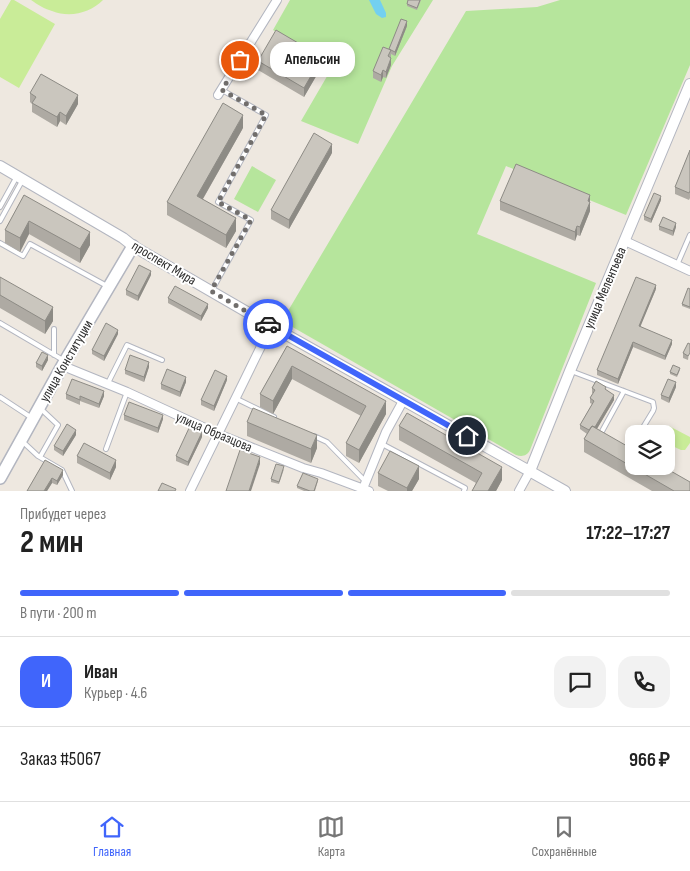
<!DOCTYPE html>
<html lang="ru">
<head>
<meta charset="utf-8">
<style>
  body { margin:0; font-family:"Sofia Sans Condensed",sans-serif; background:#f2f2f2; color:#222; height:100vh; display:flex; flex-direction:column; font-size:19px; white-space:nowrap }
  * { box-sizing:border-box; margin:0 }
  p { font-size:16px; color:#767676 }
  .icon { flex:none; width:28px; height:28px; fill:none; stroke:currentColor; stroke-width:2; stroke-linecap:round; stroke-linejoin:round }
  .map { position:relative; height:491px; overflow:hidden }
  .drawer { display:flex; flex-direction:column; background:#fff; flex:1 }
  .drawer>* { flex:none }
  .fabs { position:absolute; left:625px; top:425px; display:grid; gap:10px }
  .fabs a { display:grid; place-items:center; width:50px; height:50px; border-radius:10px; background:#fff; box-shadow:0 2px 8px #0003; font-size:25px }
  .pin { position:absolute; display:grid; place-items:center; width:42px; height:42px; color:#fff; margin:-21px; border:2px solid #fff; border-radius:50%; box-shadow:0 1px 5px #0007 }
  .courier { position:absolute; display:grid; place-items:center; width:50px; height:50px; margin:-25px; border:4px solid #4065fb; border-radius:50%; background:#fff; color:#222; box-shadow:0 1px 6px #0007 }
  .bubble { position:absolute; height:35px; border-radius:15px; background:#fff; box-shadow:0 2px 8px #0003; font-size:16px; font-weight:700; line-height:35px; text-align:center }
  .head em { font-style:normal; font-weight:700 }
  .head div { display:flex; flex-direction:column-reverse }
  .head { display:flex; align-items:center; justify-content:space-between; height:85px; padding:0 20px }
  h1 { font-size:32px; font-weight:700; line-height:38px }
  .bar { display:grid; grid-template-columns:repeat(4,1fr); gap:8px 5px; align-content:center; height:60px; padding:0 20px }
  .bar i { height:6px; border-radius:4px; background:#e0e0e0 }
  .bar .on { background:#4065fb }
  .bar p { grid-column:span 4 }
  .line { display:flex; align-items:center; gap:12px; padding:0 20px; border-top:1px solid #e0e0e0 }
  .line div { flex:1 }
  .round { display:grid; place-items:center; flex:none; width:52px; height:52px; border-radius:15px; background:#f2f2f2 }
  .dock { display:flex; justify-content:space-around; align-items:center; height:70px; border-top:1px solid #e0e0e0; background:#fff; font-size:14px; color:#767676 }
  .dock a { display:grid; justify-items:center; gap:2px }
  .dock .on { color:#4065fb }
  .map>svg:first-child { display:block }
  .green { fill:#b6e59c }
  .pitch { fill:#c9ec98 }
  .water { fill:#73d0f0 }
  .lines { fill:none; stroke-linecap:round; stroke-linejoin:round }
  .service-casing { stroke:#b3b6c0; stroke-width:6 }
  .minor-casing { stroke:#b3b6c0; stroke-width:10 }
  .tertiary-casing { stroke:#b3b6c0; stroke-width:12 }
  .secondary-casing { stroke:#b3b6c0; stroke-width:14 }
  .service { stroke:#fff; stroke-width:4 }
  .minor { stroke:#fff; stroke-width:8 }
  .tertiary { stroke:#fff; stroke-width:10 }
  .secondary { stroke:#fff; stroke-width:11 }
  .wall { fill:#aeaaa3 }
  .shaded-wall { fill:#8d8b85 }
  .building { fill:#cac6be; stroke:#8d8b85 }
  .done { stroke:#716e6c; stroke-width:5; stroke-dasharray:0 9 }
  .route { stroke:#4065fb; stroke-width:6 }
  .labels { text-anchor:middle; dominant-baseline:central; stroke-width:4; stroke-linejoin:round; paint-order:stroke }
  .street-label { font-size:14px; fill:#2d2d2d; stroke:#fff }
</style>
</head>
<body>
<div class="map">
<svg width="690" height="491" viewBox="0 0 690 491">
  <rect width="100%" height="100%" fill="#eee8e0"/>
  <path class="green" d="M290,0H433L392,66L358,144L301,121L333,66L273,30Z
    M560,0H690V65L626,215L506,166L477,234L596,283L530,450C527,456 522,457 516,455L282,321L466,11L537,7Z
    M252,166L276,180L258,212L234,199Z"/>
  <path class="pitch" d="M11,0H14L55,24L19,88L0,77V19Z
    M31,0H103C90,13 70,18 52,11C44,9 37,4 31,0Z
    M667,426H669L690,437V443L685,450H681L666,443V434H661Z"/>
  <path class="water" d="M369,0H380L386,13V17L382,18L376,14Z"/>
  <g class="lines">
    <g class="service-casing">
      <path id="service" d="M0,207L16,178
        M0,221L22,181
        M0,243L23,256L30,244L107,286
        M677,265L690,235
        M212,290L251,220L218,202L266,115L222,90
        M0,323L63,360
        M54,329V355
        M571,371L653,402L654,408L653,411L639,434
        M108,383L127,345L162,360
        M0,397L32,418
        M235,398L274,417
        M600,435L624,391
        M314,436L327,442L366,482
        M22,441L38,456L62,470L72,491
        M382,444L465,488L464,491
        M106,449L127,392
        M629,451L634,443
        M40,457L58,425L41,409"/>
    </g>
    <g class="minor-casing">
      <path id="minor" d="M218,95L277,0
        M625,241L690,271
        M63,366L127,392L218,434L303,468L321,473L369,491
        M190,491L271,326
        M362,491L386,432L403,401
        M519,491L530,471"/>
    </g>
    <g class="tertiary-casing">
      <path id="tertiary" d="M0,166L123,238L133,246L278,330L565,491
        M530,471L570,371L690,84"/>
    </g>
    <g class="secondary-casing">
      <path id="secondary" d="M0,478L65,361L133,246"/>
    </g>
    <use href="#service" class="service"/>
    <use href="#minor" class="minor"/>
    <use href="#tertiary" class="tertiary"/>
    <use href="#secondary" class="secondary"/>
  </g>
  <path class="wall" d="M408,0H421L417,10L407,6Z
    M407,26L395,56L391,54V65L386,78L383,77L381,82L373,78V71Z
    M258,61L322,66L304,97L258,70Z
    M30,93L78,104L66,125L60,121L57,127L32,112V104L30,102Z
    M243,128L203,199L236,231L226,248L167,215V202Z
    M690,150V198L689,200L675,194V187Z
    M332,153L289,229L271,219V210Z
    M24,195L90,245L80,263L29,234L20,252L5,243V230Z
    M590,195V211L580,236L577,235L575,241L500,210V201Z
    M661,200L651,223L644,220V216Z
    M659,226L676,227L673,236L659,230Z
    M151,275L138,301L126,295V290Z
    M0,277L53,321L45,334L0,308Z
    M656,289L640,326L672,344L665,360L633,347L618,384L597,375V370Z
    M690,289V309L682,306V304Z
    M168,298L208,308L201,321L168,303Z
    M118,334L104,361L92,354V350Z
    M690,344L688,360L683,358V353Z
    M287,346L386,414L359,463L346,456V443L361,416L292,379L273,414L260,407V394Z
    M48,360L42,371L36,367V363Z
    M149,367L144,382L125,374V370Z
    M680,370L677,377L670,374V372Z
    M227,380L214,411L201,405V400Z
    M186,382L180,397L161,389V384Z
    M676,387L669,403L661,399V395Z
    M592,388L606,390L614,400L597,429L690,491H652L584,452V439L587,434L580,429V425L592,404L590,403V398L593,393H592Z
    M66,394L104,396L99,408L80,401V405L66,399Z
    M124,415L163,419L158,433L124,420Z
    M247,422L317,448L311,463L247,436Z
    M399,426L502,480L496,491H472L476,483L399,440Z
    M76,435L63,456L54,450V446Z
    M202,437L188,466L176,461V456Z
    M77,456L116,467L110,480L77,463Z
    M45,460L63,475L57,485L52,483L47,491H27Z
    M284,469L279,484L271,482V479Z
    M378,473L419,479L412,491H388L378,486Z
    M318,481L315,491H304L297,488V486Z"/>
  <path class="shaded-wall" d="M407,21V26L395,56V52Z
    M322,57V66L304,97V88Z
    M391,58V65L386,78V72Z
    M383,70V77L381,82V75Z
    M78,95V104L66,125V116Z
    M60,112V121L57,127V117Z
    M243,115V128L197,209V196Z
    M332,144V153L289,229V220Z
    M590,195V211L580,236V227Z
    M661,196V200L651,223V219Z
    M236,218V231L226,248V235Z
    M29,221V234L20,252V238Z
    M676,223V227L673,236V231Z
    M577,226V235L575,241V232Z
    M90,232V245L80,263V249Z
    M151,271V275L138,301V296Z
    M656,285V289L639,330V326Z
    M208,304V308L201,321V316Z
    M53,307V321L45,334V321Z
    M118,330V334L104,361V356Z
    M672,340V344L665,360V356Z
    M633,342V347L618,384V379Z
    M48,355V360L42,371V366Z
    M149,362V367L144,382V377Z
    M292,366V379L273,414V401Z
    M227,376V380L214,411V406Z
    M186,377V382L180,397V392Z
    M676,382V387L669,403V398Z
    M104,391V396L99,408V404Z
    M614,395V400L592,437V432Z
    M386,401V414L359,463V450Z
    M163,415V419L158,433V428Z
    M76,430V435L63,456V451Z
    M202,432V437L188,466V462Z
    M317,435V448L311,463V449Z
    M260,457V464L251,491H249Z
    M116,460V467L110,480V473Z
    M419,466V479L412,491H407V488Z
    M502,467V480L496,491H488Z
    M63,470V475L57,485V481Z
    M52,478V483L47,491H44Z"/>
  <path class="building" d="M408,0H420L417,8L407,4Z
    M401,19L407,21L395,52L389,49Z
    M276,30L322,57L304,88L258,61Z
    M383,47L391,50L388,56L391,58L386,72L383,70L381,75L373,71Z
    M41,74L78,95L66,116L60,112L57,117L32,103L36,97L30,93Z
    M223,103L243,115L197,196L236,218L226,235L167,202Z
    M314,133L332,144L289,220L271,210Z
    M690,150V191L689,193L675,187Z
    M516,164L590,195L588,201L590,202L580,227L577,226L575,232L500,201Z
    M654,193L661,196L651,219L644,216Z
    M24,195L90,232L80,249L29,221L20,238L5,230Z
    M663,217L676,223L673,231L659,226Z
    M139,265L151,271L138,296L126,290Z
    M0,277L53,307L45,321L0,295Z
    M636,277L656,285L639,326L672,340L665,356L633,342L618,379L597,370Z
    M175,286L208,304L201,316L168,298Z
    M688,288L690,289V307L682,304Z
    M106,323L118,330L104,356L92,350Z
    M688,343L690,344V353L688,356L683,353Z
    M287,346L386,401L359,450L346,443L366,406L292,366L273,401L260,394Z
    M42,352L48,355L42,366L36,363Z
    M130,355L149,362L144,377L125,370Z
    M673,365L680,368L677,375L670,372Z
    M167,369L186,377L180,392L161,384Z
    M215,370L227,376L214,406L201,400Z
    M72,379L104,391L99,404L80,396V400L66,394Z
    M668,379L676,382L669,398L661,395Z
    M596,381L606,387L605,389L614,395L595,427L592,426L589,430L580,425L594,401L590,398L595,390L592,388Z
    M129,402L163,415L158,428L124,415Z
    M253,408L317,435L311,449L247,422Z
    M407,413L502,467L488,491H472L482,473L399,426Z
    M67,424L76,430L63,451L54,446Z
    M190,426L202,432L188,462L176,456Z
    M592,426L634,450V466H662L690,482V491H674L584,439Z
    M84,443L116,460L110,473L77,456Z
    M240,450L260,457L249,491H226Z
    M390,451L419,466L407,488L378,473Z
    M45,460L63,470L57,481L52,478L44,491H27Z
    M276,464L284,466L279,482L271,479Z
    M303,473L318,479L314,491H310L297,486Z
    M162,483L176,489L175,491H158Z"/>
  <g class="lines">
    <path class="done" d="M240,60L222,90L266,115L218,202L251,220L211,291L268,324"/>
    <path class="route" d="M268,324L467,436"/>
  </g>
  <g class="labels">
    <g class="street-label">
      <text transform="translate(164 263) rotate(31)">проспект Мира</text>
      <text transform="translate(605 288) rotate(-67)">улица Мелентьева</text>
      <text transform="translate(66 361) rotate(-60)">улица Конституции</text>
      <text transform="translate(214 432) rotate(23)">улица Образцова</text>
    </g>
  </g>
</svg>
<div class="fabs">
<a><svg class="icon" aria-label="layers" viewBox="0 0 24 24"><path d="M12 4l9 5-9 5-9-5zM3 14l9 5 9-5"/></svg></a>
</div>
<div class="pin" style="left:240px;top:60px;background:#ea580c"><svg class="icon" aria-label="bag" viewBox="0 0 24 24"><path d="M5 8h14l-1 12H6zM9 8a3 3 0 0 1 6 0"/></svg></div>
<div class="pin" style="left:467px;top:436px;background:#1f2937"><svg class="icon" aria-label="home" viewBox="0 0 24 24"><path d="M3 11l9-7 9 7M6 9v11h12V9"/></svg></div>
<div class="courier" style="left:268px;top:324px"><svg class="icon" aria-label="car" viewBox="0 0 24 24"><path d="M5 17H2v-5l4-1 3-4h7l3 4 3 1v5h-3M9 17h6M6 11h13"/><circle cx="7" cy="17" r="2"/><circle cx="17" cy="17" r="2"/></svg></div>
<div class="bubble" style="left:270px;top:42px;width:85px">Апельсин</div>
</div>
<section class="drawer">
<div class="head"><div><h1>2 мин</h1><p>Прибудет через</p></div><em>17:22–17:27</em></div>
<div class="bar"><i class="on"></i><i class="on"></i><i class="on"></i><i></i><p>В пути · 200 m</p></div>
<div class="line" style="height:90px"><b class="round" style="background:#4065fb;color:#fff">И</b><div><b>Иван</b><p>Курьер · 4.6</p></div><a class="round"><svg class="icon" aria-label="chat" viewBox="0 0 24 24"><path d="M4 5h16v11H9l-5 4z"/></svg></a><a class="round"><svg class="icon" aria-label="phone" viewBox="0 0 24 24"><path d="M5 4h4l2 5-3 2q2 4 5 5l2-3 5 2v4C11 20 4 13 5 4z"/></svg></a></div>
<div class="line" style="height:65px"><div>Заказ #5067</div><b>966 ₽</b></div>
</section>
<nav class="dock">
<a class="on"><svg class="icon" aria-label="home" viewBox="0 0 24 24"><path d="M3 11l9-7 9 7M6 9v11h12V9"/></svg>Главная</a>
<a><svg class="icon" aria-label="map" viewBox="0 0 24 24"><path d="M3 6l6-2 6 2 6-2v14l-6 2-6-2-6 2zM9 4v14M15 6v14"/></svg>Карта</a>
<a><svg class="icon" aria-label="saved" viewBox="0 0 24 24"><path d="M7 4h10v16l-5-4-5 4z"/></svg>Сохранённые</a>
</nav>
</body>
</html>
